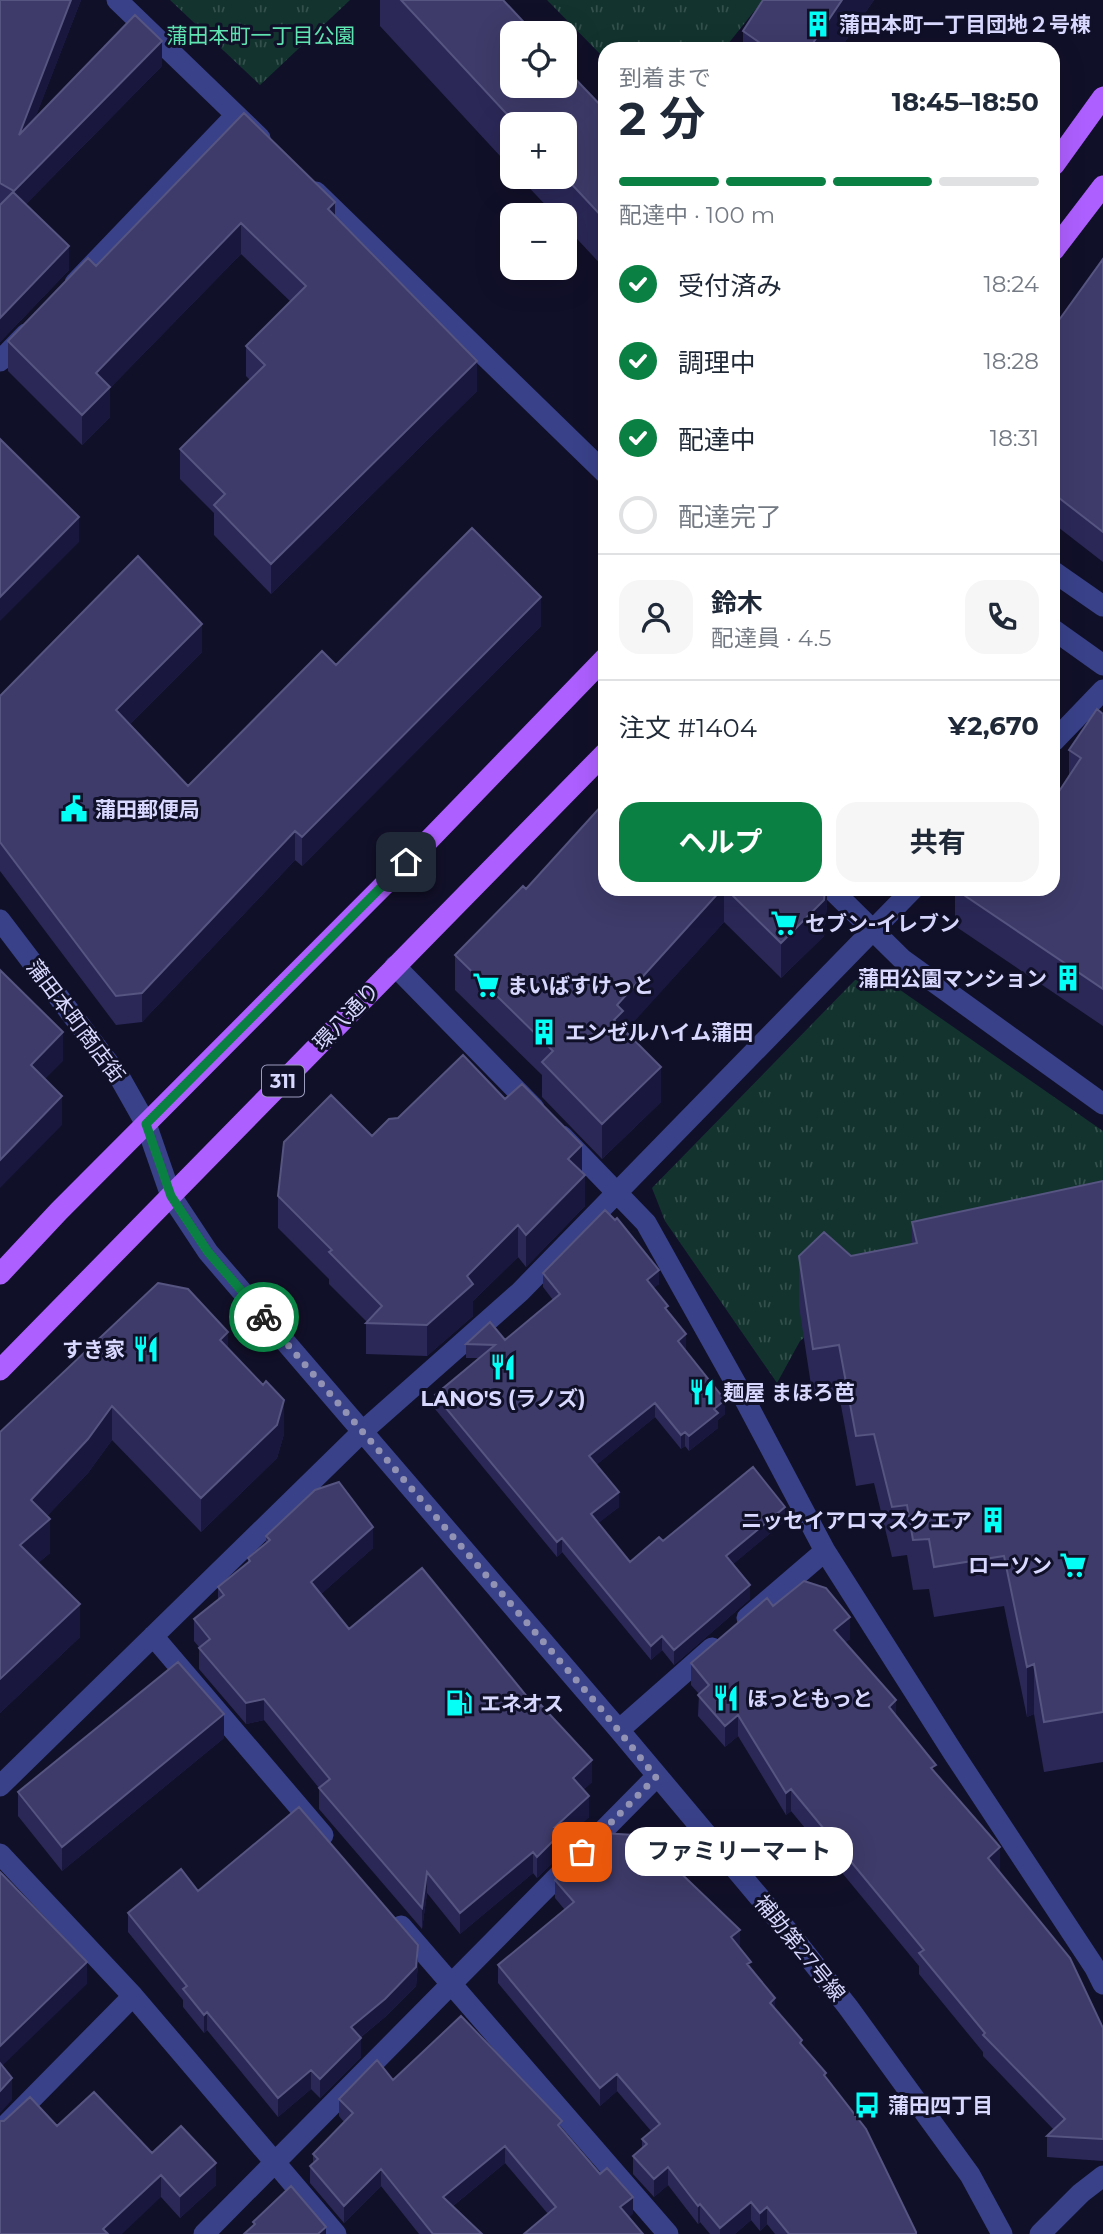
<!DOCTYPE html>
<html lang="ja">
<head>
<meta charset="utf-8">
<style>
  body { margin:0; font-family:Montserrat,"Noto Sans JP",sans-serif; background:#f6f6f7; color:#1f2937; height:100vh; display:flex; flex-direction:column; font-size:26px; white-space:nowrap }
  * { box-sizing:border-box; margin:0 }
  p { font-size:23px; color:#747a83 }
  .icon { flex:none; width:38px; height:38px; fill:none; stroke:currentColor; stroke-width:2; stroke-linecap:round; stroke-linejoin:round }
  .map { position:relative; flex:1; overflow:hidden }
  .drawer { position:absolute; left:598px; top:42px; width:462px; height:854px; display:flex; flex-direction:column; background:#fff; border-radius:21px; box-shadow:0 7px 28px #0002 }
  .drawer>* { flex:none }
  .tools { position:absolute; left:500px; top:21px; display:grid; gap:14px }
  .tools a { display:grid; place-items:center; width:77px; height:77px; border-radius:14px; background:#fff; box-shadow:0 7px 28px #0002; font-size:35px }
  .pin { position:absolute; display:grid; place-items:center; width:60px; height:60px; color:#fff; margin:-30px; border-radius:14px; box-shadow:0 4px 10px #0006 }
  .courier { position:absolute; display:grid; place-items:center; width:70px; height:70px; margin:-35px; border:5px solid #0b8043; border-radius:50%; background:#fff; color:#222; box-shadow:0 2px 9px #0007 }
  .bubble { position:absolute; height:49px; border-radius:21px; background:#fff; box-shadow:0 7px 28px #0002; font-size:23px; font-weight:700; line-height:49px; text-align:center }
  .overview em { font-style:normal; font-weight:700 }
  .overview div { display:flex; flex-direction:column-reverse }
  .overview { display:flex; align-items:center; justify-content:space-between; height:119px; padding:0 21px }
  h1 { font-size:46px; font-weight:700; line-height:52px }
  .bar { display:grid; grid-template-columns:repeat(4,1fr); gap:10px 7px; align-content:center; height:84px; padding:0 21px }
  .bar i { height:9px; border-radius:5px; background:#e0e1e3 }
  .bar .current { background:#0b8043 }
  .bar p { grid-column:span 4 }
  .line { display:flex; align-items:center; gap:18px; padding:0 21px; border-top:2px solid #e0e1e3 }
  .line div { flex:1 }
  .round { display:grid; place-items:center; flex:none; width:74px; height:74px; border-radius:21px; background:#f6f6f7 }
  ol { padding:0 21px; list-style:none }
  li { display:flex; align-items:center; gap:21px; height:77px }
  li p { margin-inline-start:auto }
  li .icon { padding:7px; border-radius:50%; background:#0b8043; color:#fff; stroke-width:4 }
  li:last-child { color:#747a83 }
  li i { width:38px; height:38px; border:4px solid #e0e1e3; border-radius:50% }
  .cta { display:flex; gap:14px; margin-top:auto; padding:14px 21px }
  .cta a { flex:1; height:80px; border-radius:21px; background:#0b8043; color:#fff; font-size:28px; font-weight:700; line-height:80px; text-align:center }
  .cta a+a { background:#f6f6f7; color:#1f2937 }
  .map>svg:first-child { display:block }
  .park { fill:url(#park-tufts) }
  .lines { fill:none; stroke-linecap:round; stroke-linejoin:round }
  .minor { stroke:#394189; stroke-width:21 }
  .major { stroke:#ae5fff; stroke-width:21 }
  .wall { fill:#2b2858 }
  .shaded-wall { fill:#19173d }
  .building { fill:#3e3b6a; stroke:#565481; stroke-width:2 }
  .done { stroke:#9292b4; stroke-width:7; stroke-dasharray:0 12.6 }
  .route { stroke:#0b8043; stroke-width:9 }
  .labels { text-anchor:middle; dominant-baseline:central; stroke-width:6; stroke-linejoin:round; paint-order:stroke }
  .shield { fill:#111029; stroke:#9c9cbf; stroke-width:2 }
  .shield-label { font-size:19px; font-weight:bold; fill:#d8d8ff }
  .poi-label { font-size:21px; font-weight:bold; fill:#d8d8ff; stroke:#111029; text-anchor:start }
  .park-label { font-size:21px; fill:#5fe4b1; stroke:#111029 }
  .street-label { font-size:21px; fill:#d8d8ff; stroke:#111029 }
</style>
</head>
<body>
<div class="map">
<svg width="1103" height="2234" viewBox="0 0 1103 2234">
  <defs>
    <pattern id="park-tufts" width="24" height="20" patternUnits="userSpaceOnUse" patternTransform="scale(1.75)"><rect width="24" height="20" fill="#12332e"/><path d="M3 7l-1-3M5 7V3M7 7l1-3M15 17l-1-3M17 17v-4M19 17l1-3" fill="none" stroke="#34504d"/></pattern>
  </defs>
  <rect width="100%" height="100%" fill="#111029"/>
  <path class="park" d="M170,0H350L260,85Z
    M547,0H763L724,49H606L605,59Z
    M880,976L1103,1131V1225L849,1300L800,1341L777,1383L665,1221L652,1188L855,980Z"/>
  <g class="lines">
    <path class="minor" d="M117,0L260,138
      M316,192L606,474
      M75,283L236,115
      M0,361L26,334
      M1054,572L1103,606
      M1054,630L1103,665
      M1054,741L1103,690
      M831,889L902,959L1103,1104
      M0,920L120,1078L146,1124L171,1196L208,1252L619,1730L791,1935L848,2007L970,2175L1002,2234
      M395,966L534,1108
      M562,1136L646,1223L745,1400L825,1551L954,1754L1095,1968L1103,1984
      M747,1618L825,1551
      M153,1636L323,1835
      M619,1730L712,1648
      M0,1786L363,1431L520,1292L913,889
      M0,1854L133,1996L336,2234
      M401,1926L668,2234
      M0,2131L133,1996
      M204,2234L656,1777
      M1040,2234L1081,2193L1103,2176"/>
    <path class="major" d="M1054,165L1103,97
      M1054,250L1103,186
      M0,1274L59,1211L426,843L606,657
      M0,1370L606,752"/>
  </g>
  <path class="wall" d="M0,0H81L35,118L162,66L26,204L69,270L0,342Z
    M380,0H503L606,111V270L565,226V215H555L519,177H565V124H513V170L380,26Z
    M763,0H874L840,49H743V31Z
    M244,113L335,217L477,391L271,594L214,535V513L180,479V449L250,380L246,376V346L291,302L241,254L110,388V417L82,445L8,371V341L96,266Z
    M1103,259V562L1054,524V327Z
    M541,626L302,866L295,860L142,1022L116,1025L0,871V696L202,652L130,724L188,786L336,665Z
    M1103,714V1026L955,926V889H1054L1069,777V750Z
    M606,797V889H827V904L824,936L781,978L724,922L625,1031L661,1102L602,1159L542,1097V1075L455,990V955L526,889L602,805V801Z
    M505,1099L582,1172L585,1206L526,1267L518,1257L473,1301V1316L427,1356L366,1354V1323L367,1322L329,1284V1279L278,1228V1196L372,1136Z
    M1103,1181V1762L1044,1772L1034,1714L1027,1717L1004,1606L934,1617L929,1589L913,1590L907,1555L892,1557L874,1483L856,1486L839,1395L813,1398L799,1306V1256H851L912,1244V1222Z
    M543,1273L659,1284L653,1288L668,1311L686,1348L684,1350L725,1414L718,1420V1428L689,1451L685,1446L681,1449L655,1417L596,1465L619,1507L598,1523L630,1562L663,1541L785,1521L733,1564L750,1599L674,1665L662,1650L651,1660L562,1552L557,1557L435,1409V1395L479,1358H466V1344L505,1340L553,1300L543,1287Z
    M228,1350L284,1434L277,1458L201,1532L112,1440L88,1473L47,1516L50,1553L38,1563L80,1637L0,1713V1432Z
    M266,1536L373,1548L321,1594L349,1629L592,1782L583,1790L589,1817L567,1837V1849L537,1878L533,1873L460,1934L427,1893L422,1929L319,1809V1788L264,1720L246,1724L199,1669V1647L194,1641V1619L218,1600V1587L248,1562V1558L266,1543Z
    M773,1606L850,1639L845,1642L1000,1869L998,1871L1103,2028V2161L1047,2157V2136L1054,2130L983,2056V2052L919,1974V1966L791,1811L786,1815L738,1736L725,1747L698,1716L699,1694L691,1685V1663Z
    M224,1738L62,1871L18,1816V1792Z
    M670,1863L739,1948L775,2009L826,2077L916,2234H775L767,2224L760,2231L751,2220L735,2234H710L700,2222L698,2224L668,2185L654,2197L633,2174V2156L642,2148V2139L651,2131L617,2091L600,2106L498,1983V1965L565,1910L555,1898V1880Z
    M198,1891L418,1964L416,1986L385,2017L360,2038L361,2057L320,2098L311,2089L278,2117L207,2030L204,2033L183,2007V2000L128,1932V1913Z
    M393,2080L562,2130L633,2214H548L505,2163L453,2206L482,2234H419L381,2186L344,2223L310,2183V2166L313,2164V2154L344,2122L339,2116V2099Z
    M57,2126L152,2153L216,2185L180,2218L161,2197Z"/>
  <path class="shaded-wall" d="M71,0H81L19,160V135Z
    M842,0H874L840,49H809Z
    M162,41V66L14,216V191Z
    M335,202V232L328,209Z
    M241,223V254L110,388V417L82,445V415L96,373Z
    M69,246V270L0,342V318Z
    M477,361V391L271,594V564Z
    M79,517V542L0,621V597Z
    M541,597V626L302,866V837Z
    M202,624V652L116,738V710Z
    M295,831V860L142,1022V993Z
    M722,889H724V922L623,1034L614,1020L617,1005Z
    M825,889H827V904L824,936L781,978V943Z
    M63,1032V1061L31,1093V1065Z
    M661,1067V1102L602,1159V1124Z
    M62,1096V1125L0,1188V1160Z
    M582,1145V1177L568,1159Z
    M585,1175V1206L526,1267V1235Z
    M518,1225V1257L473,1301V1316L427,1356V1325L467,1276Z
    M659,1270V1284L647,1294V1280Z
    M228,1332V1366L220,1340Z
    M686,1334V1348L678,1356V1341Z
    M284,1400V1434L277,1458L201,1532V1498Z
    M725,1400V1414L718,1420V1428L689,1451V1436L714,1409Z
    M655,1403V1417L589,1471V1456Z
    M112,1406V1440L88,1473L31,1533V1500Z
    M685,1432V1446L681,1449V1435Z
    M619,1492V1507L591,1529V1514Z
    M785,1507V1521L726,1570V1556Z
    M50,1519V1553L20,1578V1545Z
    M373,1527V1548L311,1603V1582Z
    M562,1538V1552L557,1557V1542Z
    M750,1585V1599L674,1665V1650Z
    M80,1604V1637L0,1713V1679Z
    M850,1617V1639L834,1651V1630Z
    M662,1636V1650L651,1660V1646Z
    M1034,1664V1714L1027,1717V1667Z
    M264,1699V1720L246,1724V1703Z
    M896,1700V1722L889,1707Z
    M224,1714V1738L62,1871V1847Z
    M738,1715V1736L725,1747V1726Z
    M592,1760V1782L573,1799V1778Z
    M791,1789V1811L786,1815V1793Z
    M589,1796V1817L567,1837V1849L537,1878V1857L555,1827Z
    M1000,1847V1869L988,1880V1858Z
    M533,1852V1873L460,1934V1913Z
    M427,1872V1893L422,1929V1908Z
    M740,1930V1948L731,1937Z
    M418,1945V1964L416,1986L385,2017L351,2045V2027Z
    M87,1962V1984L0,2068V2046Z
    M775,1998V2016L770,2003Z
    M207,2012V2030L204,2033V2015Z
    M361,2038V2057L320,2098V2079Z
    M311,2070V2089L278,2117V2098Z
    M617,2074V2091L600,2106V2088Z
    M12,2078V2100L0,2113V2091Z
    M505,2146V2163L443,2214V2197Z
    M216,2163V2185L180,2218V2196Z
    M668,2167V2185L654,2197V2179Z
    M381,2169V2186L344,2223V2206Z
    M161,2175V2197L122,2234H103V2229Z
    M633,2197V2214L620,2225V2207Z
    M751,2202V2220L735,2234H720V2228Z
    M700,2204V2222L698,2224V2206Z
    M767,2207V2224L760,2231V2213Z
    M326,2227V2234H318Z"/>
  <path class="building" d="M0,0H71L19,135L135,15L162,41L14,191L0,183Z
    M401,0H503L534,33H513V86H565V68L606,111V221L565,177V124H516Z
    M763,0H842L809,49H765L766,47L743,31Z
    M244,113L335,202L328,209L477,361L271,564L214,505L225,494L180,449L265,365L246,346L306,286L241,223L96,373L110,387L82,415L8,341L88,258L96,266Z
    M13,192L69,246L0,318V205Z
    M1103,259V532L1054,494V403L1059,395L1054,391V327Z
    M0,439L79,517L0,597Z
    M472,528L541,597L302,837L295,831L142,993L116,996L0,842V696L138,556L202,624L116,710L188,786L322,651L336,665Z
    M1097,709L1103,714V989L955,889H1054V799L1081,758L1069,750Z
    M606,797V889H722L617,1005L623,1011L614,1020L661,1067L602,1124L542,1062L553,1051L455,955L523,886L526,889L604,803L602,801Z
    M726,889H825L824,900L781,943Z
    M0,970L63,1032L31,1065L62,1096L0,1160Z
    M463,1055L505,1099L522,1084L582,1145L568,1159L585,1175L526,1235L518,1225L467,1276L473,1284L427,1325L366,1323L382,1306L329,1252L332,1250L278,1196L284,1142L331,1095L372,1136L389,1119L398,1118Z
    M1103,1181V1712L1044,1722L1034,1664L1027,1667L1004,1556L934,1567L929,1539L913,1540L907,1505L892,1507L874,1434L856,1436L839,1345L813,1349L799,1256L824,1232L851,1256L917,1243L912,1222Z
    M605,1210L615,1220L617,1218L659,1270L647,1280L668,1306L665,1308L686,1334L678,1341L725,1400L714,1409L718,1413L689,1436L685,1432L681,1435L655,1403L589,1456L619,1492L591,1514L630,1562L659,1537L663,1541L753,1467L785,1507L726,1556L750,1585L674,1650L662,1636L651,1646L562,1538L557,1542L435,1395L495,1345L466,1344L490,1322L505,1340L560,1294L543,1273Z
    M158,1283L188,1289L228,1332L220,1340L263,1385L266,1381L284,1400L277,1425L201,1498L112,1406L88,1439L31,1500L50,1519L20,1545L80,1604L0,1679V1432Z
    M339,1482L373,1527L311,1582L349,1629L422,1568L537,1709L541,1705L592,1760L573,1778L589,1796L555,1827H567L537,1857L533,1852L460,1913L427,1872L422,1908L319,1788L330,1779L264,1699L246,1703L199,1648L210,1639L194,1619L224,1595L218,1587L250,1561L248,1558L270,1540L266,1536L315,1490Z
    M804,1581L826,1588L850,1617L834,1630L896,1700L889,1707L936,1765L931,1768L1000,1847L988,1858L1070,1958L1103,2028V2139L1047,2136L1065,2119L983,2035L985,2033L919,1953L924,1950L791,1789L786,1793L738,1715L725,1726L698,1695L709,1685L691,1663L767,1598L773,1606Z
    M178,1662L224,1714L62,1847L18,1792Z
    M299,1807L418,1945L416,1967L385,1999L351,2027L361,2038L320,2079L311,2070L278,2098L207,2012L204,2015L183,1989L187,1986L128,1913L181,1869L198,1891Z
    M601,1833L652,1836L670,1857L667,1860L740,1930L731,1937L751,1962L747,1964L775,1998L770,2003L802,2040L800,2043L826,2073L824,2075L866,2129L916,2232V2234H789L767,2207L760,2213L751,2202L720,2228L700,2204L698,2206L668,2167L654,2179L633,2156L647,2144L642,2139L660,2124L617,2074L600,2088L498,1965L574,1902L555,1880Z
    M0,1872L87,1962L0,2046Z
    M461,2016L562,2121L558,2125L600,2174L607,2168L633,2197L620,2207L643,2234H524L556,2207L505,2146L443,2197L482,2234H433L381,2169L344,2206L310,2166L318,2159L313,2154L353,2113L339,2099L377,2060L393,2080Z
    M0,2063L12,2078L0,2091Z
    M94,2092L152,2153L181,2126L216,2163L180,2196L161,2175L103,2229L108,2234H0V2121H4L30,2097L57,2126Z
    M291,2186L326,2227L318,2234H244L255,2224L253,2222Z"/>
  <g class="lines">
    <path class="done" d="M264,1317L602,1710L656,1777L582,1852"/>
    <path class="route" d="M264,1317L208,1252L171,1196L146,1124L406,862"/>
  </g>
  <defs>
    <g id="building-bare" transform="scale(2.1)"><path d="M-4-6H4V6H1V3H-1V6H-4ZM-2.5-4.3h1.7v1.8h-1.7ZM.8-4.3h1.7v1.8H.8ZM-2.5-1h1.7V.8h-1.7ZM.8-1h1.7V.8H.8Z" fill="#04fff7" stroke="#111029" stroke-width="2.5" paint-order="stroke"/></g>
    <g id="civic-bare" transform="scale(2.1)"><path d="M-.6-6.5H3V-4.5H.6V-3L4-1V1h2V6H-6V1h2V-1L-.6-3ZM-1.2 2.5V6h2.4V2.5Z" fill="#04fff7" stroke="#111029" stroke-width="2.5" paint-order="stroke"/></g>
    <g id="supermarket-bare" transform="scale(2.1)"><path d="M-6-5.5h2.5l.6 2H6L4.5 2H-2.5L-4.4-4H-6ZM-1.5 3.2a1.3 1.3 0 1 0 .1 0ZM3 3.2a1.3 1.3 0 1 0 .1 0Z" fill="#04fff7" stroke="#111029" stroke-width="2.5" paint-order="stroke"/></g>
    <g id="restaurant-bare" transform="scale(2.1)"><path d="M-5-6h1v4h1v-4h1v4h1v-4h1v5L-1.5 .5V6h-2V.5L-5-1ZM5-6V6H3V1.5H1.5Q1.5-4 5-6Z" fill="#04fff7" stroke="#111029" stroke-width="2.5" paint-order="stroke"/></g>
    <g id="fuel-bare" transform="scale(2.1)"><path d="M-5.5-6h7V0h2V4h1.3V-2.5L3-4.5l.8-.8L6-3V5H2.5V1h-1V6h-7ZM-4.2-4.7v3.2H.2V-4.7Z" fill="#04fff7" stroke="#111029" stroke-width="2.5" paint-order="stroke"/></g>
    <g id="bus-bare" transform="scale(2.1)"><path d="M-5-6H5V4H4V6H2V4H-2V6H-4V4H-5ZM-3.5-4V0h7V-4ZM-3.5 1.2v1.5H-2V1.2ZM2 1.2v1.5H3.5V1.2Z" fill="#04fff7" stroke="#111029" stroke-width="2.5" paint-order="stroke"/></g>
  </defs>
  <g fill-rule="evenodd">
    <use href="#building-bare" x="818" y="24"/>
    <use href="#civic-bare" x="74" y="809"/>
    <use href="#supermarket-bare" x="784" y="923"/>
    <use href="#building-bare" x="1068" y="978"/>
    <use href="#supermarket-bare" x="486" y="985"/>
    <use href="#building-bare" x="544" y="1032"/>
    <use href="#restaurant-bare" x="146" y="1349"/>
    <use href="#restaurant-bare" x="503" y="1367"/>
    <use href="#restaurant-bare" x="702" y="1392"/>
    <use href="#building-bare" x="993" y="1520"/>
    <use href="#supermarket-bare" x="1073" y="1565"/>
    <use href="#restaurant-bare" x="726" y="1698"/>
    <use href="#fuel-bare" x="459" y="1703"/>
    <use href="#bus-bare" x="867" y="2105"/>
  </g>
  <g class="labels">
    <rect class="shield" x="262" y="1065.5" width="42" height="31" rx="5"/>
    <g class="shield-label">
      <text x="283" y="1081">311</text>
    </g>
    <g class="poi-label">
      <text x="839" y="24">蒲田本町一丁目団地２号棟</text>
      <text x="95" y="809">蒲田郵便局</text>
      <text x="805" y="923">セブン-イレブン</text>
      <text x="1047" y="978" text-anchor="end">蒲田公園マンション</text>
      <text x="507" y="985">まいばすけっと</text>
      <text x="565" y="1032">エンゼルハイム蒲田</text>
      <text x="125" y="1349" text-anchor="end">すき家</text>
      <text x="723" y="1392">麺屋 まほろ芭</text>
      <text x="503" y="1398" text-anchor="middle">LANO'S (ラノズ)</text>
      <text x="972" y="1520" text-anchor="end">ニッセイアロマスクエア</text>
      <text x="1052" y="1565" text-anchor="end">ローソン</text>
      <text x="747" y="1698">ほっともっと</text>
      <text x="480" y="1703">エネオス</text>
      <text x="888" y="2105">蒲田四丁目</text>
    </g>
    <g class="park-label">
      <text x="261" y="35">蒲田本町一丁目公園</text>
    </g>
    <g class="street-label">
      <text transform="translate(346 1016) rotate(-46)">環八通り</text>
      <text transform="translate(76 1021) rotate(53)">蒲田本町商店街</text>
      <text transform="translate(800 1948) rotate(51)">補助第27号線</text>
    </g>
  </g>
</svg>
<div class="tools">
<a><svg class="icon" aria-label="locate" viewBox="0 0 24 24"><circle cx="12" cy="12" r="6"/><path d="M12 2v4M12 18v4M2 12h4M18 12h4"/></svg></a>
<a>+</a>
<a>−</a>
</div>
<div class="pin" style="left:582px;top:1852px;background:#ea580c"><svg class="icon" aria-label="bag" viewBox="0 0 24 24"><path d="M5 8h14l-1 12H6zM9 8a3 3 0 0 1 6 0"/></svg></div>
<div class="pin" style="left:406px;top:862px;background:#1f2937"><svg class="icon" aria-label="home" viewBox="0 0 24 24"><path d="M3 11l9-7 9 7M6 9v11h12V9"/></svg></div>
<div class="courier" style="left:264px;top:1317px"><svg class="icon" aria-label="bike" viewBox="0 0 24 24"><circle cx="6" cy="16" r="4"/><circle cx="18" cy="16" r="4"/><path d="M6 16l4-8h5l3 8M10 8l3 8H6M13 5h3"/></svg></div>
<div class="bubble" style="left:625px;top:1827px;width:228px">ファミリーマート</div>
<section class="drawer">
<div class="overview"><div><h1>2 分</h1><p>到着まで</p></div><em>18:45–18:50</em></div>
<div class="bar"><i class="current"></i><i class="current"></i><i class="current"></i><i></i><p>配達中 · 100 m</p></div>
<ol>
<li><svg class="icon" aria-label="check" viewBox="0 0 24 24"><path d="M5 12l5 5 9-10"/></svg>受付済み<p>18:24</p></li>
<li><svg class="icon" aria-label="check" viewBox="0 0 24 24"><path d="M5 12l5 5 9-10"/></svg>調理中<p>18:28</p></li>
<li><svg class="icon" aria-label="check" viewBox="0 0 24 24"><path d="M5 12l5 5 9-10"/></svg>配達中<p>18:31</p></li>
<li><i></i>配達完了</li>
</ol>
<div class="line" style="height:126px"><a class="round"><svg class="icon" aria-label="person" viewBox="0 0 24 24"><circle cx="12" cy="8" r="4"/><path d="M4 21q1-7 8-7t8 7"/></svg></a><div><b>鈴木</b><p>配達員 · 4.5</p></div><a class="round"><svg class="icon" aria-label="phone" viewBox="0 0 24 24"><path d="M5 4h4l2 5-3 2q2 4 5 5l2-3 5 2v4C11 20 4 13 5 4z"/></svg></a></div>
<div class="line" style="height:91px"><div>注文 #1404</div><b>¥2,670</b></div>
<div class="cta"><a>ヘルプ</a><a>共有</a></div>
</section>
</div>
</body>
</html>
